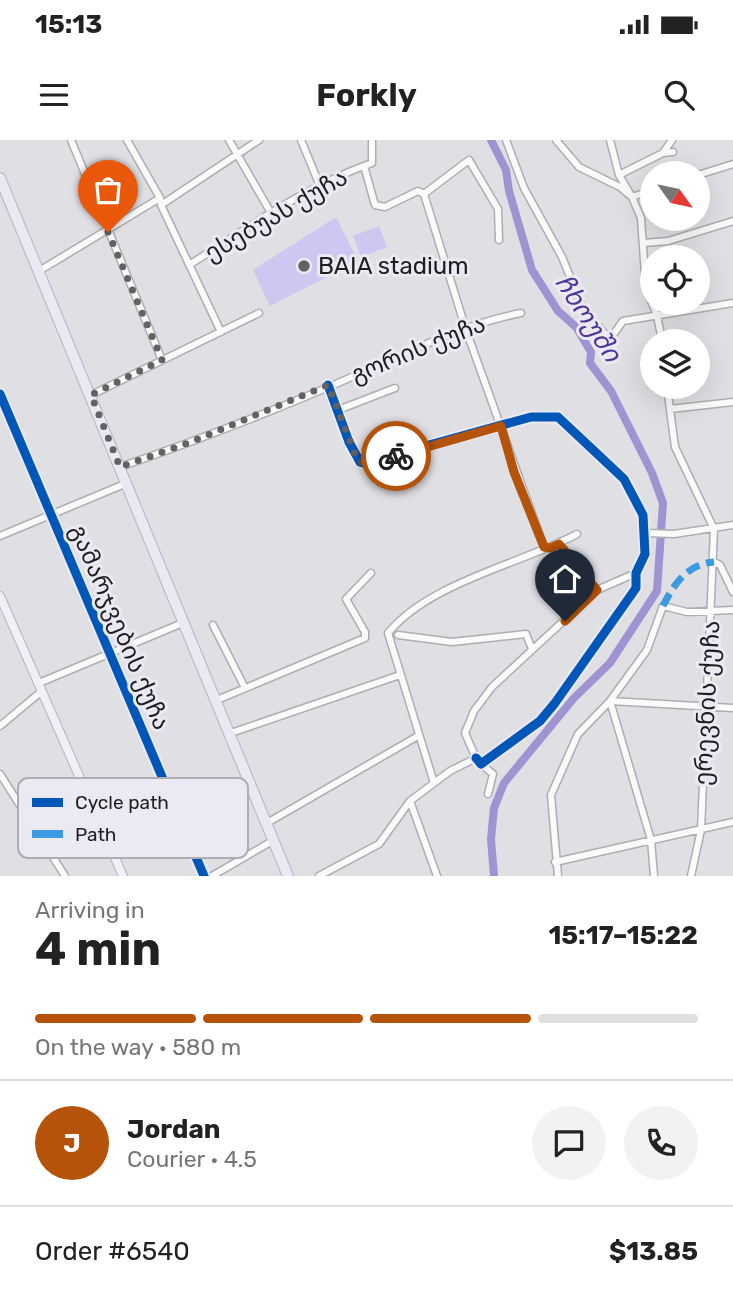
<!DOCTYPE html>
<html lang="en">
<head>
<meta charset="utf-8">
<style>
  body { margin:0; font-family:Rubik,"Noto Sans Georgian",sans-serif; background:#f2f2f2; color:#222; height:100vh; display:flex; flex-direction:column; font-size:26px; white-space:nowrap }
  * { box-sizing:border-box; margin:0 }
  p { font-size:23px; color:#767676 }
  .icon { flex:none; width:38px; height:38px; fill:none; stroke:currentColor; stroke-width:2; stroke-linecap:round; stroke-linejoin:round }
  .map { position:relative; height:736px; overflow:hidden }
  .details { display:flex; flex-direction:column; background:#fff; flex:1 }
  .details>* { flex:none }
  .needle { width:46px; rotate:123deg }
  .controls { position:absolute; left:640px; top:21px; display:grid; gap:14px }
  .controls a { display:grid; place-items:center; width:70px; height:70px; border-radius:50%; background:#fff; box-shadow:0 7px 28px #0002; font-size:35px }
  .pin { position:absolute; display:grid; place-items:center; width:60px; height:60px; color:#fff; margin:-72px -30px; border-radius:50% 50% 50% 0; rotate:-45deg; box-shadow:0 0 7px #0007 }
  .pin .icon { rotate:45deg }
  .courier { position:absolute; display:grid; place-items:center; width:70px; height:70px; margin:-35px; border:5px solid #b45309; border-radius:50%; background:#fff; color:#222; box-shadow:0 2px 9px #0007 }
  .headline em { font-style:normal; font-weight:700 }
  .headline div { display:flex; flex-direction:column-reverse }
  .headline { display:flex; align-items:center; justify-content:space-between; height:119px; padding:0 35px }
  h1 { font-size:46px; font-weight:700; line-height:52px }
  .bar { display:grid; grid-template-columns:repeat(4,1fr); gap:10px 7px; align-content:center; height:84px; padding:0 35px }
  .bar i { height:9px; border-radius:5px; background:#e0e0e0 }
  .bar .active { background:#b45309 }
  .bar p { grid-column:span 4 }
  .line { display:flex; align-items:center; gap:18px; padding:0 35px; border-top:2px solid #e0e0e0 }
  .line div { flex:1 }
  .round { display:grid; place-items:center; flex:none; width:74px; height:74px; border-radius:37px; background:#f2f2f2 }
  .status { display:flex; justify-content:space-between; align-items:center; height:49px; padding:0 35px; background:#fff; direction:ltr }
  .status svg { height:19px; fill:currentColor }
  header { display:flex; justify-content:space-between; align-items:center; height:91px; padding:0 35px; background:#fff; font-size:32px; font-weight:700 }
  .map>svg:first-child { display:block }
  .green { fill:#cdc8f1 }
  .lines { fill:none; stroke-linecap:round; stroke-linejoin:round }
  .river { stroke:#9f93d1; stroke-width:8 }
  .minor-casing { stroke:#aeaeb1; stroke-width:9 }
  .major-casing { stroke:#b4b3bf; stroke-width:10 }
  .highway-casing { stroke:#b4b3bf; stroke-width:12 }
  .minor { stroke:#fafafb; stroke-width:6 }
  .major { stroke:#f1f0f6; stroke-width:8 }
  .highway { stroke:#eae8f2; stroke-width:10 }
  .quiet { stroke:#3c9be0; stroke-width:7; stroke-dasharray:14 7; stroke-linecap:butt }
  .cycleway-casing { stroke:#ebeaf3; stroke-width:13 }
  .cycleway { stroke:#0057b8; stroke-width:9 }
  .done { stroke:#626265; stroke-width:7; stroke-dasharray:0 12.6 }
  .route { stroke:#b45309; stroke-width:9 }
  .poi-dot { fill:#626265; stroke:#ebeaf3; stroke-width:2.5 }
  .labels { text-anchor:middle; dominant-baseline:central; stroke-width:6; stroke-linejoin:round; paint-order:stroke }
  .street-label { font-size:24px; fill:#1e1e21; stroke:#ebeaf3 }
  .poi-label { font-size:24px; fill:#1e1e21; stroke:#ebeaf3; text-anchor:start }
  .water-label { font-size:26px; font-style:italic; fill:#50349a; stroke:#ebeaf3 }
  .key { fill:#ebeaf3; stroke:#aeadb4; stroke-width:2 }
  .key-label { font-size:19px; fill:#1e1e21 }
</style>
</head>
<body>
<div class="status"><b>15:13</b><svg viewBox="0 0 49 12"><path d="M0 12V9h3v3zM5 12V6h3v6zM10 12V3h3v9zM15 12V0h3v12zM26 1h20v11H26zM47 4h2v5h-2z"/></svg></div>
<header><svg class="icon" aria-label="menu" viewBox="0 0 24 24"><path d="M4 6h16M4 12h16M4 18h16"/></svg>Forkly<svg class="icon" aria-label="search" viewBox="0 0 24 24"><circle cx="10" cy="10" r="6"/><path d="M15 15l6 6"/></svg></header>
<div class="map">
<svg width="733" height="736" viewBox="0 0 733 736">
  <rect width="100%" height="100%" fill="#dfdfe4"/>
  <path class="green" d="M336,77L358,121L270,166L253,130Z
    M379,86L387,107L361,117L353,96Z"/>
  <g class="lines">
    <path class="river" d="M491,0L506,30L509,51L532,130L558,171L576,187L591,212L590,223L611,251L652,333L663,363L657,451L610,523L574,558L504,643L494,668L491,699L494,736"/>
    <g class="minor-casing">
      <path id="minor" d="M71,0L162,220
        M127,0L160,58L161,65L221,192
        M229,0L271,73
        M301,0L320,46
        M506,0L524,48L562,117L584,171L610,199L623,181L733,163
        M556,0L579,27L620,47L632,57L641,78L646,149L657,175L662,201
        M610,0L619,35L632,57L653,50
        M663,13L672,0
        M364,26L375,65L385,67L418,51L424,54
        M619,35L663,13L673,12
        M698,35L733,24
        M424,54L466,190L544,407
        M424,54L469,20L498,69L499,100
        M161,65L259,0
        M644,103L668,101L733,81
        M189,125C248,88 306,46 372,23V0
        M39,131L160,58
        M328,245L349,302L360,322L373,325L411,310L531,277H558L624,339L643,375L645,414L636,433V448L555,563L540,581L481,624L476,618
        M667,247L675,307L714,389L701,690L691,736
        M0,254L204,736
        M91,255L259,173
        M670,269L733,262
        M338,270L395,248
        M120,327C204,298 289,265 370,229C419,207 469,183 521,173
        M645,393L674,394L733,385
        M0,396L127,343
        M560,404L597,450
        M714,422L720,425L733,452
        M213,485L245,548
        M398,495L452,502L526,494L532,509
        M39,543L185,482
        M217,560L365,498V492L346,459L371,433
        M0,586L42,551
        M231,593L400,535
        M481,624L493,634L488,654
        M0,634L65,736
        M434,643L388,493C430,442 521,424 577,394
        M410,661L437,736
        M267,683L418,596
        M555,722L733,682
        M212,736L274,700
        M319,736L379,704L410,661L450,631L476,618L465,593L474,571L492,547L597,450L636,433
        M558,736L551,655L578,594L610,561L647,510L663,466L687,472L733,470
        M654,736L651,700L610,561L733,568"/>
    </g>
    <g class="major-casing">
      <path id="major" d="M0,456L123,736"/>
    </g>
    <g class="highway-casing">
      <path id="highway" d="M0,38L288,736"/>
    </g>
    <use href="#minor" class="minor"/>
    <use href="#major" class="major"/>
    <use href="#highway" class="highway"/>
    <path class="quiet" d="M663,466C674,444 687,424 714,422"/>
    <g class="cycleway-casing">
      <path id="cycleway" d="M328,245L349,302L360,322L373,325L411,310L531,277H558L624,339L643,375L645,414L636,433V448L555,563L540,581L481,624L476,618
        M0,254L204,736"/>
    </g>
    <use href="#cycleway" class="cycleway"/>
  </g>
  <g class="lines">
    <path class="done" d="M108,92L162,220L91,255L120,327L191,302L328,245L358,321L373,325L396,316"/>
    <path class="route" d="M396,316L501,286L514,332L544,407L550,408L559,404L597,450L565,481"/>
  </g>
  <circle class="poi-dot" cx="304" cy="126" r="7"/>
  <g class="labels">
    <g class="street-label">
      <text transform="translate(276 75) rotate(-30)">ესებუას ქუჩა</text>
      <text transform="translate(418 209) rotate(-22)">გორის ქუჩა</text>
      <text transform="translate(120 487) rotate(67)">გამარჯვების ქუჩა</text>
      <text transform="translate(707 563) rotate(-87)">ერევნის ქუჩა</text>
    </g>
    <g class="poi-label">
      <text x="318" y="126">BAIA stadium</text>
    </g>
    <g class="water-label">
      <text transform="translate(588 178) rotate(57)">ჩხოუში</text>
    </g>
  </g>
  <rect x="18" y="638" width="230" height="80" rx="10" class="key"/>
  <rect x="32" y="658" width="31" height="9" fill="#0057b8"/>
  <rect x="32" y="690" width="31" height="8" fill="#3c9be0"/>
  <g class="key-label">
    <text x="75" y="669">Cycle path</text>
    <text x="75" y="701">Path</text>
  </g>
</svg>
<div class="controls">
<a><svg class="needle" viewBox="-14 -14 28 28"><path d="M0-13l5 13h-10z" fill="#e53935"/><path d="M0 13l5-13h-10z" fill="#767676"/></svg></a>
<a><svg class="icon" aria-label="locate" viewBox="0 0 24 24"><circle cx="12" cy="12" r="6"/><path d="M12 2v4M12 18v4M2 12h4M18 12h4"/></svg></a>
<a><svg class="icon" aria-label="layers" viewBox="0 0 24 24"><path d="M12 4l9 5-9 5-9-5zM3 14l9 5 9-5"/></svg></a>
</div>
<div class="pin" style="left:108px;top:92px;background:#ea580c"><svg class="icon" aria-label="bag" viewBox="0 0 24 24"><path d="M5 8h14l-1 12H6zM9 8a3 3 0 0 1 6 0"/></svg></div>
<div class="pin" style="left:565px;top:481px;background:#1f2937"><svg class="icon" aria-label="home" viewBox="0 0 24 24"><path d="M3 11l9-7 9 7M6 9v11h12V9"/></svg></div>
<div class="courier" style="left:396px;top:316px"><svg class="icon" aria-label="bike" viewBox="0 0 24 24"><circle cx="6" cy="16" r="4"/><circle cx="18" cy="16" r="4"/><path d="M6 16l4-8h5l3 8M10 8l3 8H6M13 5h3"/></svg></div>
</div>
<section class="details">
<div class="headline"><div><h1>4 min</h1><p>Arriving in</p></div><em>15:17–15:22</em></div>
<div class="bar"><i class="active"></i><i class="active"></i><i class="active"></i><i></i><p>On the way · 580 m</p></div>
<div class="line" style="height:126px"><b class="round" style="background:#b45309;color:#fff">J</b><div><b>Jordan</b><p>Courier · 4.5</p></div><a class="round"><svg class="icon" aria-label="chat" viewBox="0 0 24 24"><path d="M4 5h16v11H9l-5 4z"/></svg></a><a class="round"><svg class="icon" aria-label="phone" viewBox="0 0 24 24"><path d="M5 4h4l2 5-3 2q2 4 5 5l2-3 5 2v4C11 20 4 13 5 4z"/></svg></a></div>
<div class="line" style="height:91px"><div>Order #6540</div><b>$13.85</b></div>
</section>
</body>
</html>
